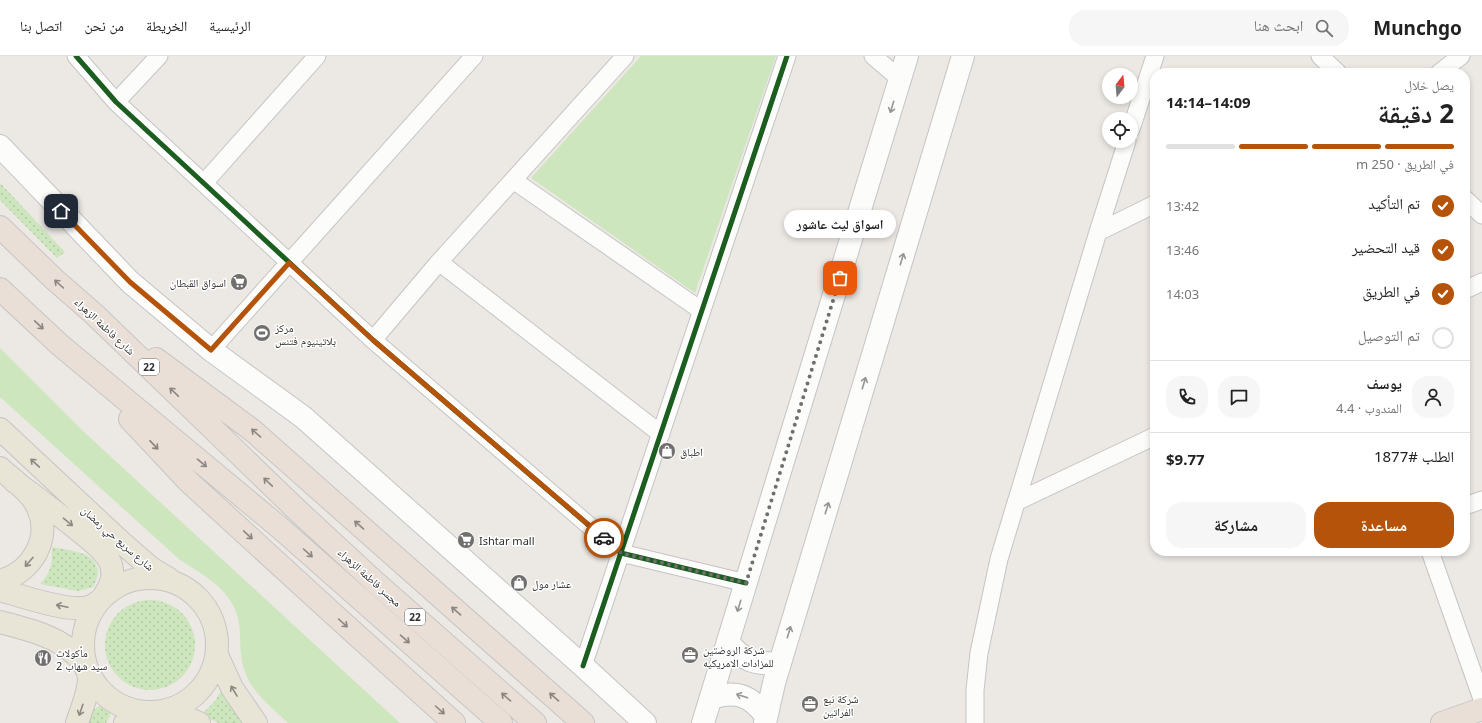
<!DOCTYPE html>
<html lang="ar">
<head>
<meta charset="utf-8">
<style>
  body { margin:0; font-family:"Noto Sans","Noto Naskh Arabic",sans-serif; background:#f6f6f6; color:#222; direction:rtl; height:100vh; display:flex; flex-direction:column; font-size:15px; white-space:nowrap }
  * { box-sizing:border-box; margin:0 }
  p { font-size:13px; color:#767676 }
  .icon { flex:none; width:22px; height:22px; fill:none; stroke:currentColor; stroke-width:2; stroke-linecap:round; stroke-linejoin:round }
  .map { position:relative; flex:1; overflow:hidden; direction:ltr }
  .details { position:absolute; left:1150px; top:12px; width:320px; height:488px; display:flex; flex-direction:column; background:#fff; border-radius:16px; box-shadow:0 2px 6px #0003; direction:rtl }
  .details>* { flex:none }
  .needle { width:26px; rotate:16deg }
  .tools { position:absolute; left:1102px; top:12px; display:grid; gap:8px }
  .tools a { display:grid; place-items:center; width:36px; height:36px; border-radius:50%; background:#fff; box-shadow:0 2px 6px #0003; font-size:20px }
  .pin { position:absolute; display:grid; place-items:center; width:34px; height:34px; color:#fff; margin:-17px; border-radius:8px; box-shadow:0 2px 6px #0006 }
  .courier { position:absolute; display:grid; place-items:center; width:40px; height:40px; margin:-20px; border:3px solid #b45309; border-radius:50%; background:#fff; color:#222; box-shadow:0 1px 5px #0007 }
  .bubble { position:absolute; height:28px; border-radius:14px; background:#fff; box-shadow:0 2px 6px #0003; font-size:13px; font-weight:700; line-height:28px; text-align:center; direction:rtl }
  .summary em { font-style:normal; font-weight:700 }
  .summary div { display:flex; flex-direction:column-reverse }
  .summary { display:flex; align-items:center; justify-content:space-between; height:68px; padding:0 16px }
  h1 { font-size:26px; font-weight:700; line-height:30px }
  .bar { display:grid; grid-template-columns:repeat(4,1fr); gap:6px 4px; align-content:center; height:48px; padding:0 16px }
  .bar i { height:5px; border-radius:3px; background:#e0e0e0 }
  .bar .on { background:#b45309 }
  .bar p { grid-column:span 4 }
  .line { display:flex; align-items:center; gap:10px; padding:0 16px; border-top:1px solid #e0e0e0 }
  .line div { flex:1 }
  .round { display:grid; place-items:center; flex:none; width:42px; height:42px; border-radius:16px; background:#f6f6f6 }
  ol { padding:0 16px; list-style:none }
  li { display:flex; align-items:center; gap:12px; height:44px }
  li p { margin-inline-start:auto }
  li .icon { padding:4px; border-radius:50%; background:#b45309; color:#fff; stroke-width:4 }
  li:last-child { color:#767676 }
  li i { width:22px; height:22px; border:2px solid #e0e0e0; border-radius:50% }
  .primary-button { display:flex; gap:8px; margin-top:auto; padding:8px 16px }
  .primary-button a { flex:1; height:46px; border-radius:16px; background:#b45309; color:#fff; font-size:16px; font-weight:700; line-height:46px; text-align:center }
  .primary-button a+a { background:#f6f6f6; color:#222 }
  header { display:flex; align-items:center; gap:24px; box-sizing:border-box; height:56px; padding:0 20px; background:#fff; border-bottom:1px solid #e0e0e0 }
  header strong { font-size:19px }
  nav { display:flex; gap:22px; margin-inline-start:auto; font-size:14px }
  .search { width:280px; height:36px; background:#f6f6f6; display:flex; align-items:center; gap:10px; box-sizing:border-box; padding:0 14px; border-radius:16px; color:#767676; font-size:15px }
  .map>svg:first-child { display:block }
  .grass { fill:url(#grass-dots) }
  .garden { fill:#cee6be }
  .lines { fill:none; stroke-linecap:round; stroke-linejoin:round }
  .street-casing { stroke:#c5c4c5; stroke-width:19 }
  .secondary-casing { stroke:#c5c4c5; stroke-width:24 }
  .primary-casing { stroke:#c6c5c4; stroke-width:24 }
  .highway-casing { stroke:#c6c5c4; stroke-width:24 }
  .street { stroke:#fcfcfb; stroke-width:17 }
  .secondary { stroke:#fcfcfb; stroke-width:22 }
  .primary { stroke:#e8e4d6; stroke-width:22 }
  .highway { stroke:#eadfd6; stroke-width:22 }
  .cycleway-casing { stroke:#fff; stroke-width:8 }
  .cycleway { stroke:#1b5e20; stroke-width:5 }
  .oneway { stroke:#959594 }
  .oneway2 { stroke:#8c8682 }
  .oneway3 { stroke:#8b8982 }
  .done { stroke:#706f6e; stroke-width:4; stroke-dasharray:0 7.2 }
  .route { stroke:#b45309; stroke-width:5 }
  .labels { text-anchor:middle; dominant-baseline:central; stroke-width:3; stroke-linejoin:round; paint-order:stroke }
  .shield { fill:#fff; stroke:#6d6d6d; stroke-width:1 }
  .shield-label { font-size:10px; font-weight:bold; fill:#2e2e2e }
  .poi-label { font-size:11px; fill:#2e2e2e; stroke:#fff; text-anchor:start }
  .street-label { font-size:11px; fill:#2e2e2e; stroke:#fff }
</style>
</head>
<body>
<header>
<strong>Munchgo</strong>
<div class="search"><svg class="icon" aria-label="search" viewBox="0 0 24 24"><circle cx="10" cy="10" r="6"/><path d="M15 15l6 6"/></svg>ابحث هنا</div>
<nav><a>الرئيسية</a><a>الخريطة</a><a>من نحن</a><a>اتصل بنا</a></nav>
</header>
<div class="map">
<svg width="1482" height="667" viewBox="0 0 1482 667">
  <defs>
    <pattern id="grass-dots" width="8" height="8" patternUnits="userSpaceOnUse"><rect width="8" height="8" fill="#cee6be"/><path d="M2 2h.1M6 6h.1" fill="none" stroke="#b1c6a4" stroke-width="1.8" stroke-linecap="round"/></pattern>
  </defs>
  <rect width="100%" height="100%" fill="#ece8e4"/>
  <path class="grass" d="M0,127L65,196L57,202L0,144Z
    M52,491C63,493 76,495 86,499C99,506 101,519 93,531L78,535L40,528C52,515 52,508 52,491Z
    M105 589a45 45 0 1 1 90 0a45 45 0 1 1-90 0Z
    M220,636L247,667H219L201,659L215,645Z
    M100,650C111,653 113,657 106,667H86C89,659 91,654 100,650Z"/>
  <path class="garden" d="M641,0H776L695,237L531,122Z
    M0,292L84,376L400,667H288C273,653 254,638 246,619C239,602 241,585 239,567C234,535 205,520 180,504L0,341Z"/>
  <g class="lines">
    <g class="street-casing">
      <path id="street" d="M76,0L116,46L373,284L621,497L746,527
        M873,0L900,23
        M1320,0L1338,17
        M1439,17L1461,0
        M116,46L159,0
        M1131,73L1155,0
        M513,124L702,255
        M204,127L317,0
        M1465,143L1482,159
        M1098,176L1155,148
        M439,206L661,378
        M1465,234L1482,226
        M373,284L439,206L625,0
        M211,294L474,0
        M1016,446L1155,380
        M1465,450L1482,444
        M1430,495L1482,643
        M583,610L787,0
        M975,667V634L979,597L999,503L1098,176L1127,85"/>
    </g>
    <g class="secondary-casing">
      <path id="secondary" d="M0,90L130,226L211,294L303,361L583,610L645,667
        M728,586C743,605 757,610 780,606
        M711,642C736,634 750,639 766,660
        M703,667L907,0
        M765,667L774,627L963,0"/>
    </g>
    <g class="primary-casing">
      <path id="primary" d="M0,373L121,486L151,512L169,523
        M0,412C13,424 31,436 38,452C52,483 31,517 0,525
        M14,425C36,441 57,457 78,474C88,482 102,492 109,504C115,515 112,528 105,538
        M83 589a67 67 0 1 1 134 0a67 67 0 1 1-134 0Z
        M0,534C21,540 62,554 82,552C89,552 94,549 99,545
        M0,566C29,574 59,580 80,603C85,609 88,615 89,622C89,637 81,654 77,667
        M217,599L232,632L256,667
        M125,667C152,653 172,654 199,667"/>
    </g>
    <g class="highway-casing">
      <path id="highway" d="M0,171L55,224L94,258L296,453L375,526L535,667
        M0,233L60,289L279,471L501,667
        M156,303L252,374L583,667
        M130,363L189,426L341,565L454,667
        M1442,667L1482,653"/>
    </g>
    <use href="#street" class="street"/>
    <use href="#secondary" class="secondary"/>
    <use href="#primary" class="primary"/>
    <use href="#highway" class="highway"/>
    <g class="cycleway-casing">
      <path id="cycleway" d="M76,0L116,46L373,284L621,497L746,527
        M583,610L787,0"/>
    </g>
    <use href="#cycleway" class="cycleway"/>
  </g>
  <defs><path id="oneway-shaft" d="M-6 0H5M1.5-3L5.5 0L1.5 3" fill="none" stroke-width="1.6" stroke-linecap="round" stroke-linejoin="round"/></defs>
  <g class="oneway">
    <use href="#oneway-shaft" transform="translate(892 51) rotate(107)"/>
    <use href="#oneway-shaft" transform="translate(902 203) rotate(-73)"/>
    <use href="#oneway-shaft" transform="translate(864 327) rotate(-73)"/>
    <use href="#oneway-shaft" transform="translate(827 452) rotate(-73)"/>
    <use href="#oneway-shaft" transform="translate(739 550) rotate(107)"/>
    <use href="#oneway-shaft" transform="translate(789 576) rotate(-73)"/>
    <use href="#oneway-shaft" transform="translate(742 640) rotate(-162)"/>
  </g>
  <g class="oneway2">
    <use href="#oneway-shaft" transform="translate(59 228) rotate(-138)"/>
    <use href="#oneway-shaft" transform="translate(39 269) rotate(43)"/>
    <use href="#oneway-shaft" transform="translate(174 336) rotate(-136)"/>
    <use href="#oneway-shaft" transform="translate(256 377) rotate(-139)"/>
    <use href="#oneway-shaft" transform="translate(154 389) rotate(47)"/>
    <use href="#oneway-shaft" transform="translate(202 407) rotate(40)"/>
    <use href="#oneway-shaft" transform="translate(268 426) rotate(-136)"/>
    <use href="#oneway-shaft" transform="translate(359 469) rotate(-139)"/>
    <use href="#oneway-shaft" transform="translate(248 479) rotate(43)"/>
    <use href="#oneway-shaft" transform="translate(308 497) rotate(42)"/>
    <use href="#oneway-shaft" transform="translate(456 555) rotate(-139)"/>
    <use href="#oneway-shaft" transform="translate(343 567) rotate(42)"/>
    <use href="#oneway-shaft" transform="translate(405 583) rotate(41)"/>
    <use href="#oneway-shaft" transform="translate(506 641) rotate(-139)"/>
    <use href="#oneway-shaft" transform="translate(554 641) rotate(-139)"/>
    <use href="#oneway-shaft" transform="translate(440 654) rotate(42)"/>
  </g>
  <g class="oneway3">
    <use href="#oneway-shaft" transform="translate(35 407) rotate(-137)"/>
    <use href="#oneway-shaft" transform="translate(68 466) rotate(39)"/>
    <use href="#oneway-shaft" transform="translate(29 506) rotate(131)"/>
    <use href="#oneway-shaft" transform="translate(62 550) rotate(-168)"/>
    <use href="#oneway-shaft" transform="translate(234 635) rotate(-121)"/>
    <use href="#oneway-shaft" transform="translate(81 654) rotate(109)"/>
  </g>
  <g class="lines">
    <path class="done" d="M604,482L621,497L746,527L840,222"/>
    <path class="route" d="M61,155L130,226L211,294L289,207L373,284L604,482"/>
  </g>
  <defs>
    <g id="supermarket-disc" transform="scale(0.9)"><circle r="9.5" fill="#706f6e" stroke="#fff"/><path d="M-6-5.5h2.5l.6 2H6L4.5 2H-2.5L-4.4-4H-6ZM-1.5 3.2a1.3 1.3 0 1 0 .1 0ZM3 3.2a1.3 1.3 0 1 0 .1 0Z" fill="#fff"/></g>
    <g id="stadium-disc" transform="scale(0.9)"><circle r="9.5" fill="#706f6e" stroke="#fff"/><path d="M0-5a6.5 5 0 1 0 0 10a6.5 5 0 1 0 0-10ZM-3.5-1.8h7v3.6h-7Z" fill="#fff"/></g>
    <g id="shop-disc" transform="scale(0.9)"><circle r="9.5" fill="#706f6e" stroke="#fff"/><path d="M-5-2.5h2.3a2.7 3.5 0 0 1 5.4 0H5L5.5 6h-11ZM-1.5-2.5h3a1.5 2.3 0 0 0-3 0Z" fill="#fff"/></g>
    <g id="office-disc" transform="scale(0.9)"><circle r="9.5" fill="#706f6e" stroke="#fff"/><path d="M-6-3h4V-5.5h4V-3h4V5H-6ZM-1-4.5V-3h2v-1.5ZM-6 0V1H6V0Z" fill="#fff"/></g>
    <g id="restaurant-disc" transform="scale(0.9)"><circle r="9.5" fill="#706f6e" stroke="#fff"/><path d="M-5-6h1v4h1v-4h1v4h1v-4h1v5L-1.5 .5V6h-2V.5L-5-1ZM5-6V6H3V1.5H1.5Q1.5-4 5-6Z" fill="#fff"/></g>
  </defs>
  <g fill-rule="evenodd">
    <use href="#supermarket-disc" x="239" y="226"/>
    <use href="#stadium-disc" x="262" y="277"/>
    <use href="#shop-disc" x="667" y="395"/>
    <use href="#supermarket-disc" x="466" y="484"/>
    <use href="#shop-disc" x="519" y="527"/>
    <use href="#office-disc" x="690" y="599"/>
    <use href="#restaurant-disc" x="43" y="602"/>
    <use href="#office-disc" x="810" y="648"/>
  </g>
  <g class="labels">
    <g class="shield">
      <rect x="139" y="303" width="20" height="16" rx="3"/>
      <rect x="405" y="553" width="20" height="16" rx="3"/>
    </g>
    <g class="shield-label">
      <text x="149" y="311">22</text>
      <text x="415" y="561">22</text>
    </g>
    <g class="poi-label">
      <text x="226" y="226" text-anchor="end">اسواق القبطان</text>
      <text x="275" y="271">مركز<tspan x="275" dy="13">بلاتينيوم فتنس</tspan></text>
      <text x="680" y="395">اطباق</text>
      <text x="479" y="484">Ishtar mall</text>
      <text x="532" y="527">عشار مول</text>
      <text x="703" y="593">شركة الروضتين<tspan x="703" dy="13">للمزادات الامريكيه</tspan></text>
      <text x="56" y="596">مأكولات<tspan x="56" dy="13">سيد شهاب 2</tspan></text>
      <text x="823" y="642">شركة نبع<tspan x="823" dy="13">الفراتين</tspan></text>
    </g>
    <g class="street-label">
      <text transform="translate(105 270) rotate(43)">شارع فاطمة الزهراء</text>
      <text transform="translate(118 482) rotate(41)">شارع سريع حي رمضان</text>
      <text transform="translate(370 521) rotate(42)">مجسر فاطمة الزهراء</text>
    </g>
  </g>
</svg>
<div class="tools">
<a><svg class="needle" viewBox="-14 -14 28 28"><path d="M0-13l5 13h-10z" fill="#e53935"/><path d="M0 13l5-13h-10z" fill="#767676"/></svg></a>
<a><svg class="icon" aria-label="locate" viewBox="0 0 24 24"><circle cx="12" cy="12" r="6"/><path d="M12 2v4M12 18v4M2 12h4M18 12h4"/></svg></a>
</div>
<div class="pin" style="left:840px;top:222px;background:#ea580c"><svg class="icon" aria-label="bag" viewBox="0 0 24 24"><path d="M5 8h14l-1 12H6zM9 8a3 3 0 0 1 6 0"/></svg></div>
<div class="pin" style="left:61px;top:155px;background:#1f2937"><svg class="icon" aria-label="home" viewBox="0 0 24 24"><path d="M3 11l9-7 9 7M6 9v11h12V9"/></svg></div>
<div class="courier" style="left:604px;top:482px"><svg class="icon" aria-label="car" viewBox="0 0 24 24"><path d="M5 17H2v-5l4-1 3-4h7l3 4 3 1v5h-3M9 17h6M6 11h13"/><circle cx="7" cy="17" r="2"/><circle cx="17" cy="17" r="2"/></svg></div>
<div class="bubble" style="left:784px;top:154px;width:112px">اسواق ليث عاشور</div>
<section class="details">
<div class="summary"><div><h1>2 دقيقة</h1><p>يصل خلال</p></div><em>14:09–14:14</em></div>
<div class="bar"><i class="on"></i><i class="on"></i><i class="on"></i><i></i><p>في الطريق · 250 m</p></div>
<ol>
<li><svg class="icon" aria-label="check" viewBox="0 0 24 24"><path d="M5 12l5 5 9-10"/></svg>تم التأكيد<p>13:42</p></li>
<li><svg class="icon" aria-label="check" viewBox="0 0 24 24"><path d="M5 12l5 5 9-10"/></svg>قيد التحضير<p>13:46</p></li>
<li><svg class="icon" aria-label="check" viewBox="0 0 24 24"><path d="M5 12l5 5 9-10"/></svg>في الطريق<p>14:03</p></li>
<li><i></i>تم التوصيل</li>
</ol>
<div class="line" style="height:72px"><a class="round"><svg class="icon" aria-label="person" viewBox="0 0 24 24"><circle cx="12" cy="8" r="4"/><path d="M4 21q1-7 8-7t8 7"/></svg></a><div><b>يوسف</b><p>المندوب · 4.4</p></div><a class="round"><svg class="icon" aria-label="chat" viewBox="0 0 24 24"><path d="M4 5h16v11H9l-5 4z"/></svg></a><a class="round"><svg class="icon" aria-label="phone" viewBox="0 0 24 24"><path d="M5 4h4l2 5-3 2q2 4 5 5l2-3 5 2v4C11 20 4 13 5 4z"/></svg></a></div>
<div class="line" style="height:52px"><div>الطلب #1877</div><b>$9.77</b></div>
<div class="primary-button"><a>مساعدة</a><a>مشاركة</a></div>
</section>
</div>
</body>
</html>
